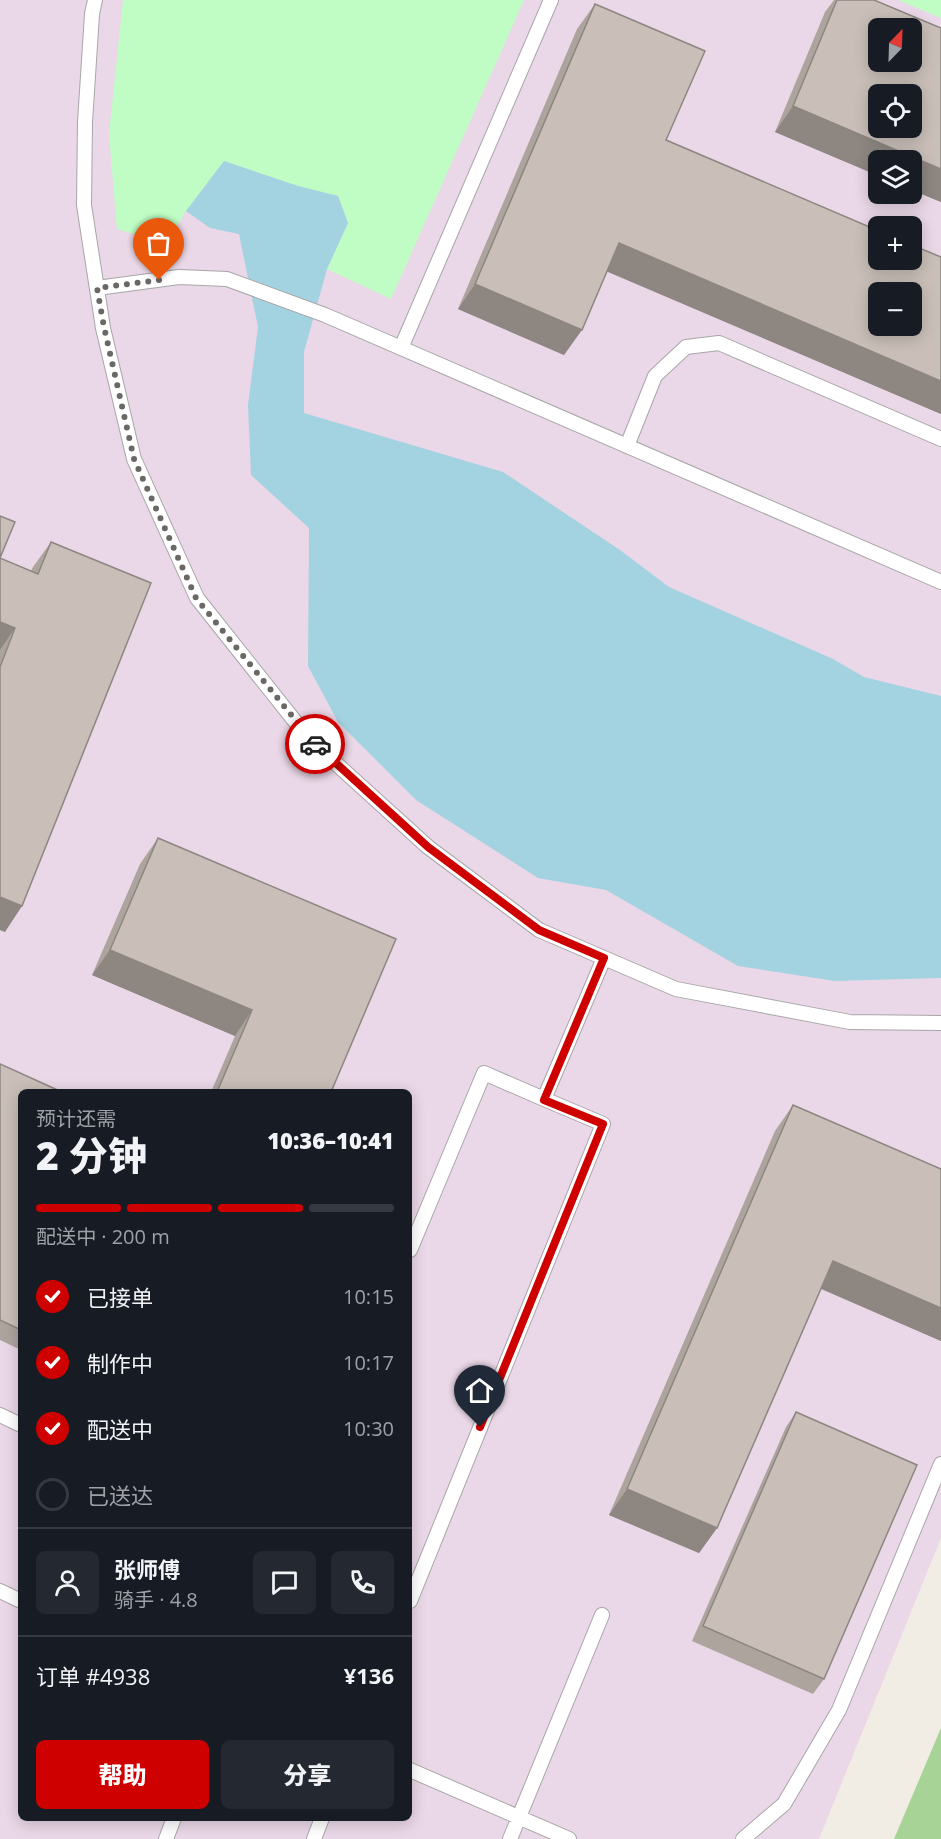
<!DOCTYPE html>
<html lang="zh">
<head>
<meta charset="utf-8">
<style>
  body { margin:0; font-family:"Open Sans","Noto Sans SC",sans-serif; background:#242831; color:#f1f3f6; height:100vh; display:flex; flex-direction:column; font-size:22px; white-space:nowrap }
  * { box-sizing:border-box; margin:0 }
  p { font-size:20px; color:#9ea1a6 }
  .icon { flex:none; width:33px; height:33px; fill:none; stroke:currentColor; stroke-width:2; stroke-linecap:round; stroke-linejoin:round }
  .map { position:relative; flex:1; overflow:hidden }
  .panel { position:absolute; left:18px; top:1089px; width:394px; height:732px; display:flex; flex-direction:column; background:#171b24; border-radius:9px; box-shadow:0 3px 15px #0003 }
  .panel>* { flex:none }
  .needle { width:39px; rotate:23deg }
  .tools { position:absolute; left:868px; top:18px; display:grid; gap:12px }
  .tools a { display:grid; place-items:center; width:54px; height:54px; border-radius:9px; background:#171b24; box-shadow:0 3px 15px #0003; font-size:30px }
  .pin { position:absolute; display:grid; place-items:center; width:51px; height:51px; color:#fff; margin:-62px -26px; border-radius:50% 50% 50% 0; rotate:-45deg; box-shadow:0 0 6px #0007 }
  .pin .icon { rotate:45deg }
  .courier { position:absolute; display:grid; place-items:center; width:60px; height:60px; margin:-30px; border:4px solid #cf0100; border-radius:50%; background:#fff; color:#222; box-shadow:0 2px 8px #0007 }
  .head em { font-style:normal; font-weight:800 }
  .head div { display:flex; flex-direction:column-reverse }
  .head { display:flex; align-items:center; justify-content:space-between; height:102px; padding:0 18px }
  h1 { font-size:39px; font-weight:800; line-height:45px }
  .bar { display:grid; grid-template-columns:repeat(4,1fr); gap:9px 6px; align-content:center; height:72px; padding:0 18px }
  .bar i { height:8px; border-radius:4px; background:#363941 }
  .bar .on { background:#cf0100 }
  .bar p { grid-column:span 4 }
  .line { display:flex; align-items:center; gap:15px; padding:0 18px; border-top:2px solid #363941 }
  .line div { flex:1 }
  .round { display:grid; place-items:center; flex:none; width:63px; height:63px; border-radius:9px; background:#242831 }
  ol { padding:0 18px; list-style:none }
  li { display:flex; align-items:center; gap:18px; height:66px }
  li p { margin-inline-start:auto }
  li .icon { padding:6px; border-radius:50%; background:#cf0100; color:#fff; stroke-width:4 }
  li:last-child { color:#9ea1a6 }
  li i { width:33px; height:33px; border:3px solid #363941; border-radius:50% }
  .action { display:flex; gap:12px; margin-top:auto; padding:12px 18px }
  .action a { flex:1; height:69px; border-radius:9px; background:#cf0100; color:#fff; font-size:24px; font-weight:800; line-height:69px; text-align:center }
  .action a+a { background:#242831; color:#f1f3f6 }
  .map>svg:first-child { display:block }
  .industrial { fill:#ead7e7; fill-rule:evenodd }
  .forest { fill:#a8d397 }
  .park { fill:#c0fdc5 }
  .water { fill:#a3d3e1 }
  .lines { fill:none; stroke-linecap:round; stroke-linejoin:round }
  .lane-casing { stroke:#a7a7a7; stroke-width:16 }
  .lane { stroke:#fff; stroke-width:14 }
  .wall { fill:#ada49e }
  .shaded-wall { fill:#8d8681 }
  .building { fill:#c9bfb8; stroke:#8d8681; stroke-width:1.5; fill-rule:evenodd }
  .done { stroke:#696865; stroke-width:6; stroke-dasharray:0 10.8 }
  .route { stroke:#cf0100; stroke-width:8 }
</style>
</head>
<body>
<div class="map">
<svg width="941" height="1839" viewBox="0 0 941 1839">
  <rect width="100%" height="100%" fill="#f1ede5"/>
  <path class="industrial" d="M0,0H941V1538L819,1839H0ZM879,28H912V62H879ZM879,94H912V128H879ZM879,160H912V194H879ZM879,226H912V260H879ZM879,292H912V326H879ZM21,1092H410V1818H21Z"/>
  <path class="forest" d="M941,1728V1839H894Z"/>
  <path class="park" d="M123,0H524L391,299L327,269L348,223L338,196L298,186L224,161L186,211L166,244L117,229L109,134Z
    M898,0H941V18Z"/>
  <path class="water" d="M224,161L298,186L338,196L348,223L327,269L304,352V413L503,472L620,550L669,587L833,659L864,677L941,696V978L835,981L738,966L606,890L538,878L416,800L338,722L308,666L309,528L251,475L248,405L258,327L239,234L210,228L186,211Z"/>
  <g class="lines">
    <g class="lane-casing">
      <path id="lane" d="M95,0L92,14L85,122L84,205L103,328L134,459L197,598L309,739L428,847L539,930L676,989L850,1022L941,1023
        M97,288L179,277L227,279L325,315L941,582
        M401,348L551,0
        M627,446L655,376L686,347L719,343L941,439
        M410,1250L484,1073L544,1099
        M0,1415L21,1425
        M0,1591L21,1601
        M410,1601L603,1124L544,1099L604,958
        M410,1770L569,1839
        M166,1839L174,1818
        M314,1839L322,1818
        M510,1839L602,1615
        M743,1839L784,1804L839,1710L941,1464"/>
    </g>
    <use href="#lane" class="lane"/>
  </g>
  <path class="wall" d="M834,0H874L941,28V202L912,190L879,160V176L775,132L825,12Z
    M595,4L666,140L941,414L607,271L564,355L458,309L577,29Z
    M51,542L5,932L0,930V558L31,571L33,567Z
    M158,838L331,1092H211L235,1036L92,975L140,864Z
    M0,1064L21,1092V1350L0,1340Z
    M793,1105L941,1169V1341L821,1289L717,1528L699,1553L609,1515L775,1131Z
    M796,1412L824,1679L813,1694L692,1641L786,1427Z"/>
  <path class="shaded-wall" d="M793,106L941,169V202L912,190V160H879V176L775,132Z
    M619,243L941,381V414L601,269Z
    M475,284L582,330L564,355L458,309Z
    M0,622L15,628L0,650Z
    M0,897L22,906L5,932L0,930Z
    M110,950L252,1010L235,1036L92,975Z
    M833,1261L941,1308V1341L815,1286Z
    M627,1489L717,1528L699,1553L609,1515Z"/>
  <path class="building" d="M837,0H874L941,28V169L793,106ZM879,28H912V62H879ZM879,94H912V128H879Z
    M595,4L705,51L666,140L879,231V260H912V245L941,257V381L619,243L582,330L475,284ZM879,292H912V326H879Z
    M0,516L15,522L0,558Z
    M51,542L151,583L22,906L0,897V667L15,628L0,622V558L38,574Z
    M158,838L396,939L331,1092H217L252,1010L110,950Z
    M0,1064L62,1092H21V1330L0,1320Z
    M793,1105L941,1169V1308L833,1261L717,1528L627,1489Z
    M796,1412L917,1465L824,1679L703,1626Z"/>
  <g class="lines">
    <path class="done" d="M159,280L97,288L104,327L134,459L196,598L315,744"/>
    <path class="route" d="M315,744L428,847L539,930L604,958L544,1100L603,1124L480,1427"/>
  </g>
</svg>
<div class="tools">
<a><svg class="needle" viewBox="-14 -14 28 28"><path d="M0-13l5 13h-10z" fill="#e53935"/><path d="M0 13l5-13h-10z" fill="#9ea1a6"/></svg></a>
<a><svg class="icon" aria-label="locate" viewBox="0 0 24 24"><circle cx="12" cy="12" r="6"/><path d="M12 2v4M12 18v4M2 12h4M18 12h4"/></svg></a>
<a><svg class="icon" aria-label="layers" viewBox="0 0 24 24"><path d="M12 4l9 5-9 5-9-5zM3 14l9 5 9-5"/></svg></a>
<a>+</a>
<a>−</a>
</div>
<div class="pin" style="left:159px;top:280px;background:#ea580c"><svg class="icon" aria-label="bag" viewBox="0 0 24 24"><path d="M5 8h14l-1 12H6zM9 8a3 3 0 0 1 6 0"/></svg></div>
<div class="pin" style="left:480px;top:1427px;background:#1f2937"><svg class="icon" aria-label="home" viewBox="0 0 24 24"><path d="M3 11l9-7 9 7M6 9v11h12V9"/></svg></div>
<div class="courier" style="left:315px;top:744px"><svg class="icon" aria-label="car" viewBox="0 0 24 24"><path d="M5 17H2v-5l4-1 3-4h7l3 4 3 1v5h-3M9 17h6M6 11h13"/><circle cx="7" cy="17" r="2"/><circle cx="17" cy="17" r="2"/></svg></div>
<section class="panel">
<div class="head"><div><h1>2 分钟</h1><p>预计还需</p></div><em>10:36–10:41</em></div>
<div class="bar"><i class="on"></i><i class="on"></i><i class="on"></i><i></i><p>配送中 · 200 m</p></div>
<ol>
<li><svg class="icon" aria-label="check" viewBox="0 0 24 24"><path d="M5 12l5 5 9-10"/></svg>已接单<p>10:15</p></li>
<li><svg class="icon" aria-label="check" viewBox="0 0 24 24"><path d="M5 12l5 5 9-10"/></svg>制作中<p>10:17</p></li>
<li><svg class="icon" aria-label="check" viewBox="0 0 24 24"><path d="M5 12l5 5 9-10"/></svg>配送中<p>10:30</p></li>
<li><i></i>已送达</li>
</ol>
<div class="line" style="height:108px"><a class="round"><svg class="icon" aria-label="person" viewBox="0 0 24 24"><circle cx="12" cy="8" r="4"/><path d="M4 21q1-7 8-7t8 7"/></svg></a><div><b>张师傅</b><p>骑手 · 4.8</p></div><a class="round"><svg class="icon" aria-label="chat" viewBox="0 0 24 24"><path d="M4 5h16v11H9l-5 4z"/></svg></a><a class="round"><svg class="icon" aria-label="phone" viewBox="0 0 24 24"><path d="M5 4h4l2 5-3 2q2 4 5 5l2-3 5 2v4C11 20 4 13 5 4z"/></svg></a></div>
<div class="line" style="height:78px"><div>订单 #4938</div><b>¥136</b></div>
<div class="action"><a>帮助</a><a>分享</a></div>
</section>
</div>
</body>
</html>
